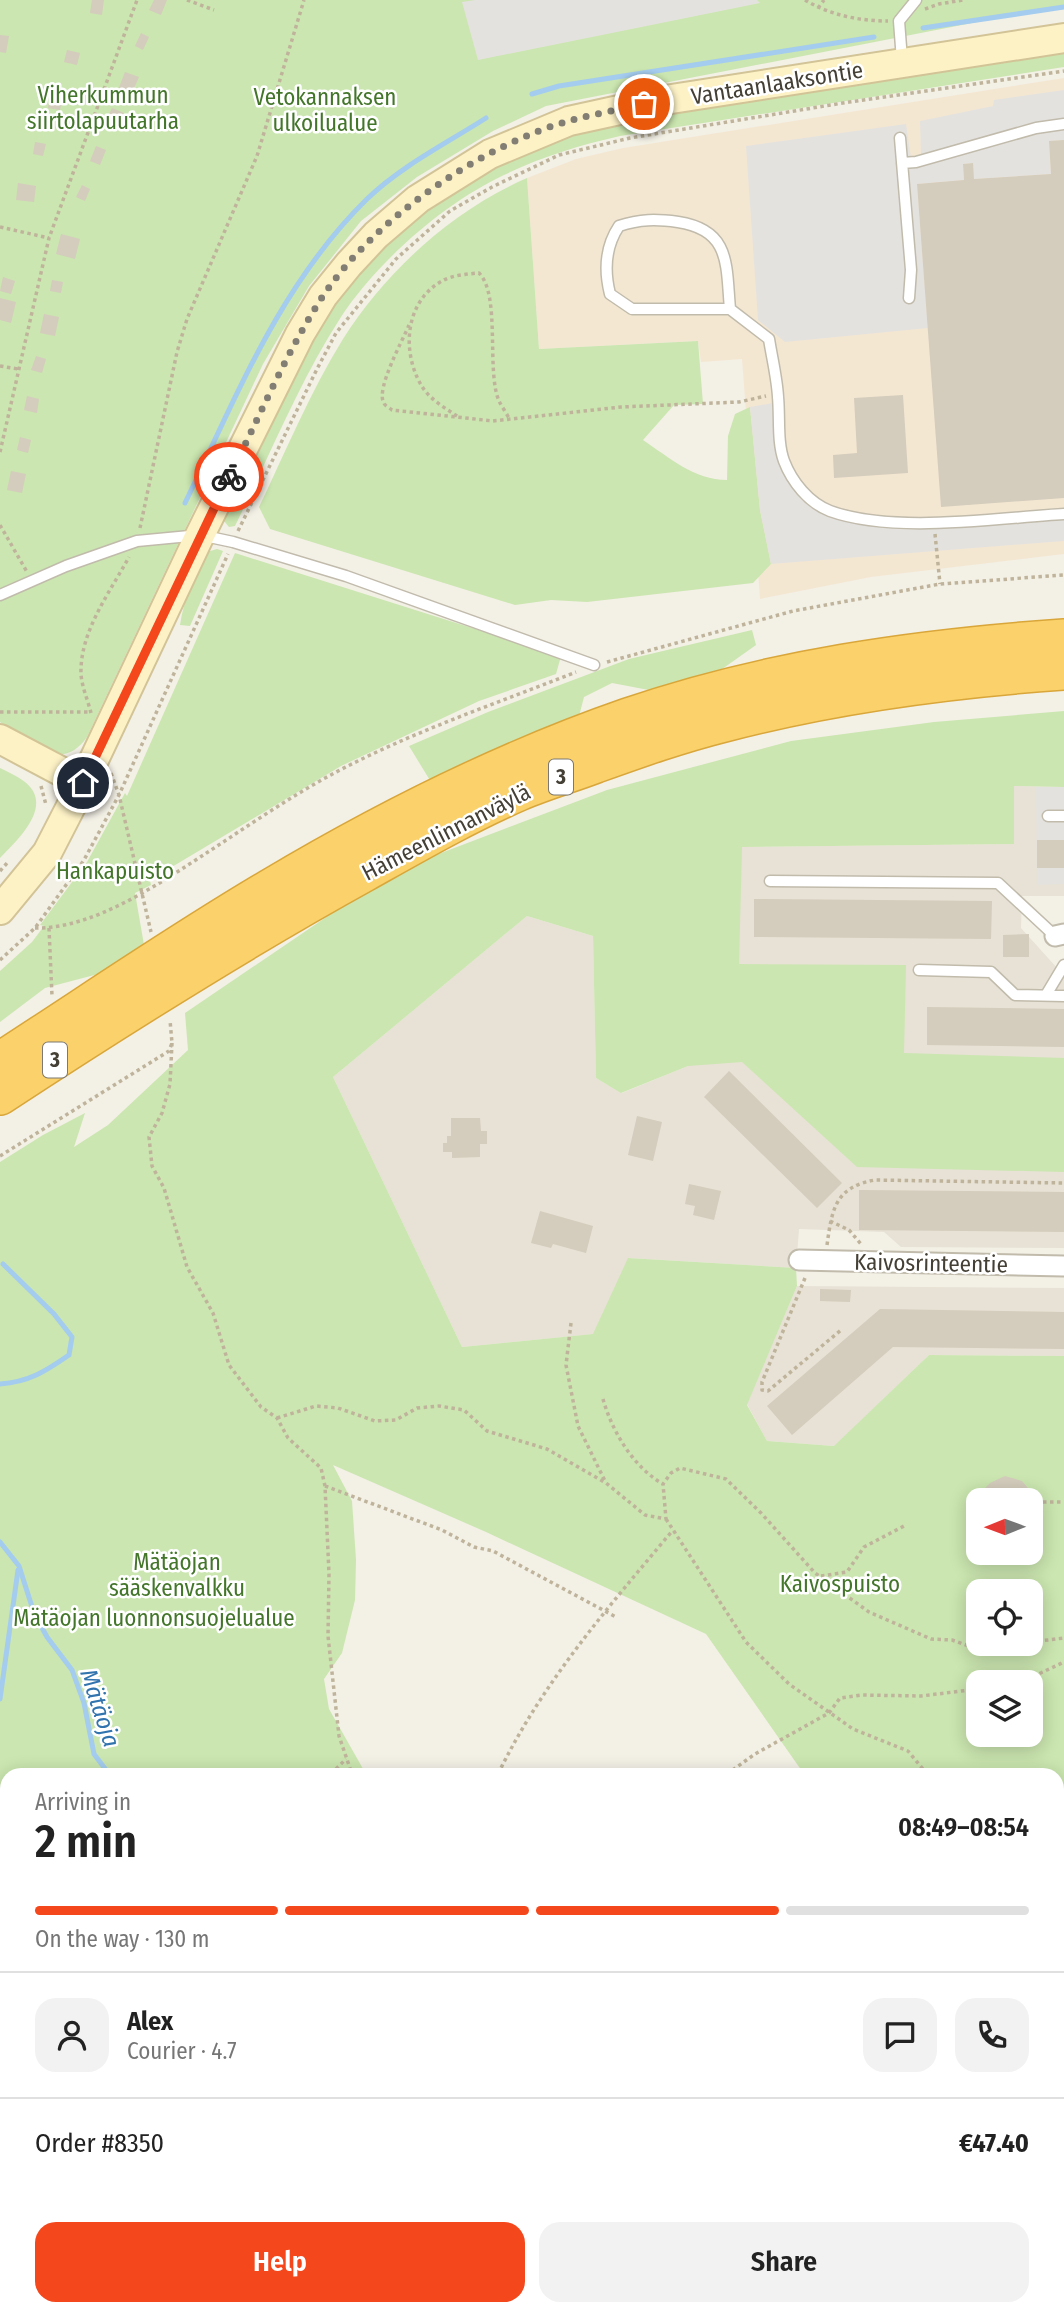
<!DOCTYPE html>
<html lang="en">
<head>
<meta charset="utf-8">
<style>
  body { margin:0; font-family:"Fira Sans Condensed",sans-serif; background:#f2f2f2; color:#222; height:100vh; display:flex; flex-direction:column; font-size:26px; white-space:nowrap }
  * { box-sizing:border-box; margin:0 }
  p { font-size:23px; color:#767676 }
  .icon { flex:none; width:38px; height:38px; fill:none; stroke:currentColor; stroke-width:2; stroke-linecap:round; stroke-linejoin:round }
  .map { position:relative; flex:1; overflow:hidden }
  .details { position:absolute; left:0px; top:1768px; width:1064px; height:548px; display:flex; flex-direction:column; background:#fff; border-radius:21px 21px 0 0; box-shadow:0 4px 18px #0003 }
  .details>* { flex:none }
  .needle { width:46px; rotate:269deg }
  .tools { position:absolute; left:966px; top:1488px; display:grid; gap:14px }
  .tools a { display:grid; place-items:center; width:77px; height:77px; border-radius:14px; background:#fff; box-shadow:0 4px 18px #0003; font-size:35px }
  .pin { position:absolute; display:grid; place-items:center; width:60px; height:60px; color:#fff; margin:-30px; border:4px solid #fff; border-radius:50%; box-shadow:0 2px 7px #0007 }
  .courier { position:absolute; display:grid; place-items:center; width:70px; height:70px; margin:-35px; border:5px solid #f4471c; border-radius:50%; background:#fff; color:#222; box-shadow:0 2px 9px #0007 }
  .head em { font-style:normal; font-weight:600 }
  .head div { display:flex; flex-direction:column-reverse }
  .head { display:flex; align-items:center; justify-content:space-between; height:119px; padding:0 35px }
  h1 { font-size:46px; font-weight:600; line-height:52px }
  .bar { display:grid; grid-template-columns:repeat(4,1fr); gap:10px 7px; align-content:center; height:84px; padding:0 35px }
  .bar i { height:9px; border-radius:5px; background:#e0e0e0 }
  .bar .active { background:#f4471c }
  .bar p { grid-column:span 4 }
  .line { display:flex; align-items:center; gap:18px; padding:0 35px; border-top:2px solid #e0e0e0 }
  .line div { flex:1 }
  .round { display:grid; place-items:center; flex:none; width:74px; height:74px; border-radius:21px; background:#f2f2f2 }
  .button { display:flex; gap:14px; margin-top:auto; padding:14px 35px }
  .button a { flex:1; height:80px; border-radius:21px; background:#f4471c; color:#fff; font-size:28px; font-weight:600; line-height:80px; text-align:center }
  .button a+a { background:#f2f2f2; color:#222 }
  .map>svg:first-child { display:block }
  .residential { fill:#e7e2d5 }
  .commercial { fill:#f4e7d2 }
  .green { fill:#cbe6b0; fill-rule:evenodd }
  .parking { fill:#e4e2de }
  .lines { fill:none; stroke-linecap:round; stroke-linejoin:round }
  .stream { stroke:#a4ccee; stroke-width:5 }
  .building { fill:#d4ccbc }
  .lane-casing { stroke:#c1bbac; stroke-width:13 }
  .street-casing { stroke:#c1bbac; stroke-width:23 }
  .secondary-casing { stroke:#d2c497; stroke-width:32 }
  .highway-casing { stroke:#d9a63a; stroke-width:40 }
  .path { stroke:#bfb49b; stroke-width:3.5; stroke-dasharray:3.5 3.5; stroke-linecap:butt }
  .lane { stroke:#fff; stroke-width:10 }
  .street { stroke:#fff; stroke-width:19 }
  .secondary { stroke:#fdf2c6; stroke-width:28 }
  .highway { stroke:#fad16a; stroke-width:37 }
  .done { stroke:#827e74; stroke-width:7; stroke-dasharray:0 12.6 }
  .route { stroke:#f4471c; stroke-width:9 }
  .labels { text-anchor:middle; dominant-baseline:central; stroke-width:5; stroke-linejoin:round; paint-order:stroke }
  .shield { fill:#fff; stroke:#7d7972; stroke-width:2 }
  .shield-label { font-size:21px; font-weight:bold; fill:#454036 }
  .street-label { font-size:23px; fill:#454036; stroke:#fff }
  .park-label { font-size:23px; fill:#43762a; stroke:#fff }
  .water-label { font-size:24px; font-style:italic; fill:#3274ae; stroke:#fff }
</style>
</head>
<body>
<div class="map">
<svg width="1064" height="2315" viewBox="0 0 1064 2315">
  <rect width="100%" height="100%" fill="#f3f0e6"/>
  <path class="residential" d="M1014,786L1064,787V896H1022L1021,928L1057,968H1064V1248L901,1247L884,1232L799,1229L796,1268L629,1258L594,1334L462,1347L333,1077L527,916L593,936L596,1078L622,1093L688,1066L742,847L1013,844Z
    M797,1286L1064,1288V1356L929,1355L835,1446L767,1441L747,1404Z"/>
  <path class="commercial" d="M1064,78V554L871,577L760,599L742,359L701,362L698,341L539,349L527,178L576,159L623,148Z"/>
  <path class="green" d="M0,0H1064V5L546,106L493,131L417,177L361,221L309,286L263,364L87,737C61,775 26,742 0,722Z
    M1064,52V67L620,136C580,145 541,157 504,175C444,203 377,262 341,317C299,382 269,457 235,526L229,527L224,521L225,515L314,334L344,291L375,254L411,220L505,159L598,125Z
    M527,178L539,349L698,341L703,404L674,405L643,440C670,458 694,480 727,480L728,436L735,414L750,407L760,510L771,564L753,583L587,602L551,600L515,605L270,529L259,507C286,451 310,392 343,339C387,270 452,211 527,178Z
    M217,549L223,551L190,626L180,625C184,598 195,576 207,552Z
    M235,553L561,656L556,674L479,701L341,766L150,880L151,885L135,893L144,945L102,973L45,988L0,1022V971L32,942L44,926L40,925L87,862L125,793L127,796Z
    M752,630L756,645L708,679L654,691L612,683L584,697L578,720L431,782L409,746L488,712L629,659Z
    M1064,711V787L1014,786V844L742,847L739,964L906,965L904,1053L1064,1058V1172L857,1167L742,1062L688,1066L621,1093L596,1078L593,936L527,916L333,1077L462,1347L593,1334L628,1258L796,1268L797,1286L747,1405L767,1441L834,1446L929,1355L1064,1356V1892L1057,1889V1774H804L706,1634L486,1532L333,1465L352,1501L356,1560L355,1600L342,1653L324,1679L329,1709L366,1774H7V2308H521L527,2315H0V1162L43,1135L85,1113L74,1147L108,1125L188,1050L185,1013L350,901L407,866L607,790L791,741L934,722ZM978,1500H1031V1552H978ZM978,1591H1031V1643H978ZM978,1682H1031V1734H978Z
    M0,768C8,772 17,776 25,782C55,806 17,840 0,858Z"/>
  <path class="parking" d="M475,0H757L760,3L478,60L462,2Z
    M1064,90V140L1049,141L1051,174L974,179L972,163L963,164L964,180L917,184L928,328L785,342L758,320L746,146L906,124L911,158L921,157L920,121L993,106L994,100Z
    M779,402L780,438L791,477L829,510L880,522L1064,514V541L771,564L760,510L750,407Z
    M1036,787H1064V884L1037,885Z"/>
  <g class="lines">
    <path class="stream" d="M923,28L1064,7
      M532,94L559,86L874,37
      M185,503C236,397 281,283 367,199C401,166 447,143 486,118
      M0,1384C29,1382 46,1371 69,1355L72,1337L54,1314L3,1264
      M0,1542L19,1566L34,1613L47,1637L72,1670L84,1703L94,1754L109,1774
      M0,1699L18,1570
      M452,2308L456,2315"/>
  </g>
  <path class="building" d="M92,0H104L102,15L90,13Z
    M154,0H167L161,15L149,10Z
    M141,33L149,37L143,50L135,46Z
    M0,35L9,36L6,53L0,52Z
    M67,50L80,53L77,65L64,62Z
    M125,72L139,77L131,95L118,90Z
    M50,96L62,98L60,110L48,108Z
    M112,108L124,113L117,130L104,124Z
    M1064,140V498L941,507L917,184L964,180L963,164L973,163L974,179L1051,174L1049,141Z
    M35,142L46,144L43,156L33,154Z
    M96,146L106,150L100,165L90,161Z
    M18,183L36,186L34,202L16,200Z
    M82,185L90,189L85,201L76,197Z
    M61,234L80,239L75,259L56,254Z
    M3,277L15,281L11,294L0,291Z
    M52,280L63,282L61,293L50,291Z
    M0,298L16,302L11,323L0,320Z
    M44,314L59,317L55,336L40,333Z
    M36,356L46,359L42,373L31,370Z
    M903,395L908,473L834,478L833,455L857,453L854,398Z
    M27,396L39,399L37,413L24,410Z
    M20,437L31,440L28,453L17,450Z
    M11,471L26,474L22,493L7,490Z
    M1037,840H1064V868H1037Z
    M754,899L992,901L991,939L754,937Z
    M1029,934V957H1003V935Z
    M927,1007L1064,1009V1047L927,1045Z
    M729,1071L842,1183L817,1208L704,1097Z
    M637,1116L662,1122L653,1161L628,1155Z
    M451,1118H480L481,1131H487V1144H480V1157L452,1158V1152H443V1143H447V1136H451Z
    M689,1184L721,1191L714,1220L693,1215L695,1206L685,1204Z
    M859,1190L1064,1192V1232L859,1230Z
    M540,1211L593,1226L586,1253L553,1244L551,1248L531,1243Z
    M820,1289L851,1290L850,1302L820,1301Z
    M880,1309L1064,1312V1349L893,1347L792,1435L767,1406Z
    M1005,1476L1022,1481L1028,1488L1031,1500H981L984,1489L990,1483Z"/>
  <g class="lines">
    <g class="lane-casing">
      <path id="lane" d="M902,60L899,21L916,0
        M900,138L911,270L909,298
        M902,163L916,162L1036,128L1064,124
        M730,309C726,265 731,230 678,222C656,219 640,219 619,226C605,247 604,270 610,294L632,309H730L769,339C772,358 777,378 778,397C780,418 777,442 784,461C792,482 809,503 830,511C894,534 996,518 1064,514
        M0,595L66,566L137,541L200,535L233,542L346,576L594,665
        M1048,816H1064
        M770,881L998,883L1055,936
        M919,970L991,972L1015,995L1064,996
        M1046,995L1064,965"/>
    </g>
    <g class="street-casing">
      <path id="street" d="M1055,936L1064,934
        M799,1260L1064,1266"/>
    </g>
    <g class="secondary-casing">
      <path id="secondary" d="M0,739L83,783
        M0,910L47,853L83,783L200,535L300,334L323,296L349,264L376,235L418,199L490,154L569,121L665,100L1064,38"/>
    </g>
    <g class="highway-casing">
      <path id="highway" d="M0,1061C90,1003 178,942 270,888C384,820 504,760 628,717C768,669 917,648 1064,638
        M0,1096C119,1018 239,942 364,873C414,845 466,815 519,792C544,781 570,774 596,764C638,749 680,734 724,723C835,694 949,679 1064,671"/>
    </g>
    <path class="path" d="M187,0L214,10
      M805,0C830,15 859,21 888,21
      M818,8L824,0
      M925,9L939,4L963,0
      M0,227L49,238
      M409,325C403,340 375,390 384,403C385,406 390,408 392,410L493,421L621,407L739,402L766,396
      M0,366L18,369
      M457,416C445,408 431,400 423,388C401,354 404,302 442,281C452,275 468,274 479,273C501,295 486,371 499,401C502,407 507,414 510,420
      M0,452L49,238L137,0
      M0,525L27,572
      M140,528L177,352L187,319L257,156L304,0
      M238,531L317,369L336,333L396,259L450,211L492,187L559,155L630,138L849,102L1064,71
      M935,534L940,584
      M607,662L793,611L940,584L1064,575
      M0,712H91
      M91,713C88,700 80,683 81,669C82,629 110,592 129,557
      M111,773L119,795L151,932
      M41,786L46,805
      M0,871L8,862
      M35,928C94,929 160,883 208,852C251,824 294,794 340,770C415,731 497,703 576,672
      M49,928L52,996
      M0,960L35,928L84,860L119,795L228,554
      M172,1043L170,1084L162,1113L149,1137L152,1166L164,1188L187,1267L213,1313L229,1365L261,1407L277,1418L288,1438L321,1468L325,1486L329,1574L328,1636L339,1736L352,1774
      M0,1156L169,1051L172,1043L170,1020
      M830,1221L849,1230L861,1244
      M827,1245C832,1209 835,1187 875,1180L1064,1183
      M805,1278L762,1382V1390L768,1391L841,1330
      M571,1323L566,1365L578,1426L605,1481
      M603,1399C612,1431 633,1467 663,1484
      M277,1418L316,1406L338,1408L375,1421L396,1420L417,1408L439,1406L464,1410L487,1431L547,1449L606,1483L645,1515L666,1519L663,1484L671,1473L680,1468L726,1479L761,1513L815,1573L869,1612L931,1639L952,1640L969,1646L1021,1643
      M325,1486L442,1530L474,1547L493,1551L616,1617
      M1043,1502H1064
      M666,1519L746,1642L789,1684L853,1729L908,1751L927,1774
      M821,1576L847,1572L864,1547L904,1526
      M1031,1642L1064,1638
      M1013,1682L1030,1678L1064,1662
      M331,1774L346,1759
      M498,1774C544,1680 607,1609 673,1530
      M727,1774L755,1754L829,1713L840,1698L861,1695L921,1696L978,1689
      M1057,1860L1064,1861
      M1057,2029L1064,2033
      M0,2063L7,2065
      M1057,2106L1064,2109
      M0,2146L7,2139
      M0,2302L2,2315
      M193,2308L195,2315
      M552,2308L557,2315"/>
    <use href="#lane" class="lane"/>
    <use href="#street" class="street"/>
    <use href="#secondary" class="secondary"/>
    <use href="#highway" class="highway"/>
  </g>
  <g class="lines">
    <path class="done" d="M229,477C259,418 285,355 321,299C372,220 481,145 572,120C595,114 620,109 644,104"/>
    <path class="route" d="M83,783L229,477"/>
  </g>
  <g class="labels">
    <g class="shield">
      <rect x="549" y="759.5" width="24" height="35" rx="5"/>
      <rect x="43" y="1042.5" width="24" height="35" rx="5"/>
    </g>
    <g class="shield-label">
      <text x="561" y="777">3</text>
      <text x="55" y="1060">3</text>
    </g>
    <g class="street-label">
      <text transform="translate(777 83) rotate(-9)">Vantaanlaaksontie</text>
      <text transform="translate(446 832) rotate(-27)">Hämeenlinnanväylä</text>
      <text transform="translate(931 1263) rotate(1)">Kaivosrinteentie</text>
    </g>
    <g class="park-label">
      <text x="103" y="95">Viherkummun<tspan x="103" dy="26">siirtolapuutarha</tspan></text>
      <text x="325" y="97">Vetokannaksen<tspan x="325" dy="26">ulkoilualue</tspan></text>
      <text x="115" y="871">Hankapuisto</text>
      <text x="177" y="1562">Mätäojan<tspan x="177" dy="26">sääskenvalkku</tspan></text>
      <text x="840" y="1584">Kaivospuisto</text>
      <text x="154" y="1618">Mätäojan luonnonsuojelualue</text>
    </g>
    <g class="water-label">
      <text transform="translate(100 1708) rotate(72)">Mätäoja</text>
    </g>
  </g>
</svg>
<div class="tools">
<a><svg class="needle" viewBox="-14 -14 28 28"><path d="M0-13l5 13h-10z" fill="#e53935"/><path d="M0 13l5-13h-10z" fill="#767676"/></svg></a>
<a><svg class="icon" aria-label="locate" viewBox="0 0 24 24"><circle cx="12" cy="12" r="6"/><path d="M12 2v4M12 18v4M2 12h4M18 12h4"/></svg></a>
<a><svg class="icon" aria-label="layers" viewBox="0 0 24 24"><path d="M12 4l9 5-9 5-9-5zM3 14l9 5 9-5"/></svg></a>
</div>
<div class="pin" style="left:644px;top:104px;background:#ea580c"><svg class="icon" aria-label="bag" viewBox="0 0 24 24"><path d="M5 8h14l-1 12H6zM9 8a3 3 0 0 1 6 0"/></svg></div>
<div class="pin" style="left:83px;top:783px;background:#1f2937"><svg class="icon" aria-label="home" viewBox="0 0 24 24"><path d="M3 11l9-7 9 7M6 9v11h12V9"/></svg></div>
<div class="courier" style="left:229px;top:477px"><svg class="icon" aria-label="bike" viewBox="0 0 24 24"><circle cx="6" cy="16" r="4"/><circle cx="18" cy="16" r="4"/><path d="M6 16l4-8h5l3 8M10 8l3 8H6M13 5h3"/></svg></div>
<section class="details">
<div class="head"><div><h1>2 min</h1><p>Arriving in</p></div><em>08:49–08:54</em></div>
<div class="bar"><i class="active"></i><i class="active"></i><i class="active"></i><i></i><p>On the way · 130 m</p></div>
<div class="line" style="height:126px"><a class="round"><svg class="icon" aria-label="person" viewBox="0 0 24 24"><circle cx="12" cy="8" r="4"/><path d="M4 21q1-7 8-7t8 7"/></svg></a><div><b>Alex</b><p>Courier · 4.7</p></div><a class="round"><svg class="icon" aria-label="chat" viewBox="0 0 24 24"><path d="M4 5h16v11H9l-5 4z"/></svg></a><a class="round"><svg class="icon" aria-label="phone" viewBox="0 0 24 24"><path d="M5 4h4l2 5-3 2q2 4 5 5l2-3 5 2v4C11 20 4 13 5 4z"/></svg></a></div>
<div class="line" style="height:91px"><div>Order #8350</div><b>€47.40</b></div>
<div class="button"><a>Help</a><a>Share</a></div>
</section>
</div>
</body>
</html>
